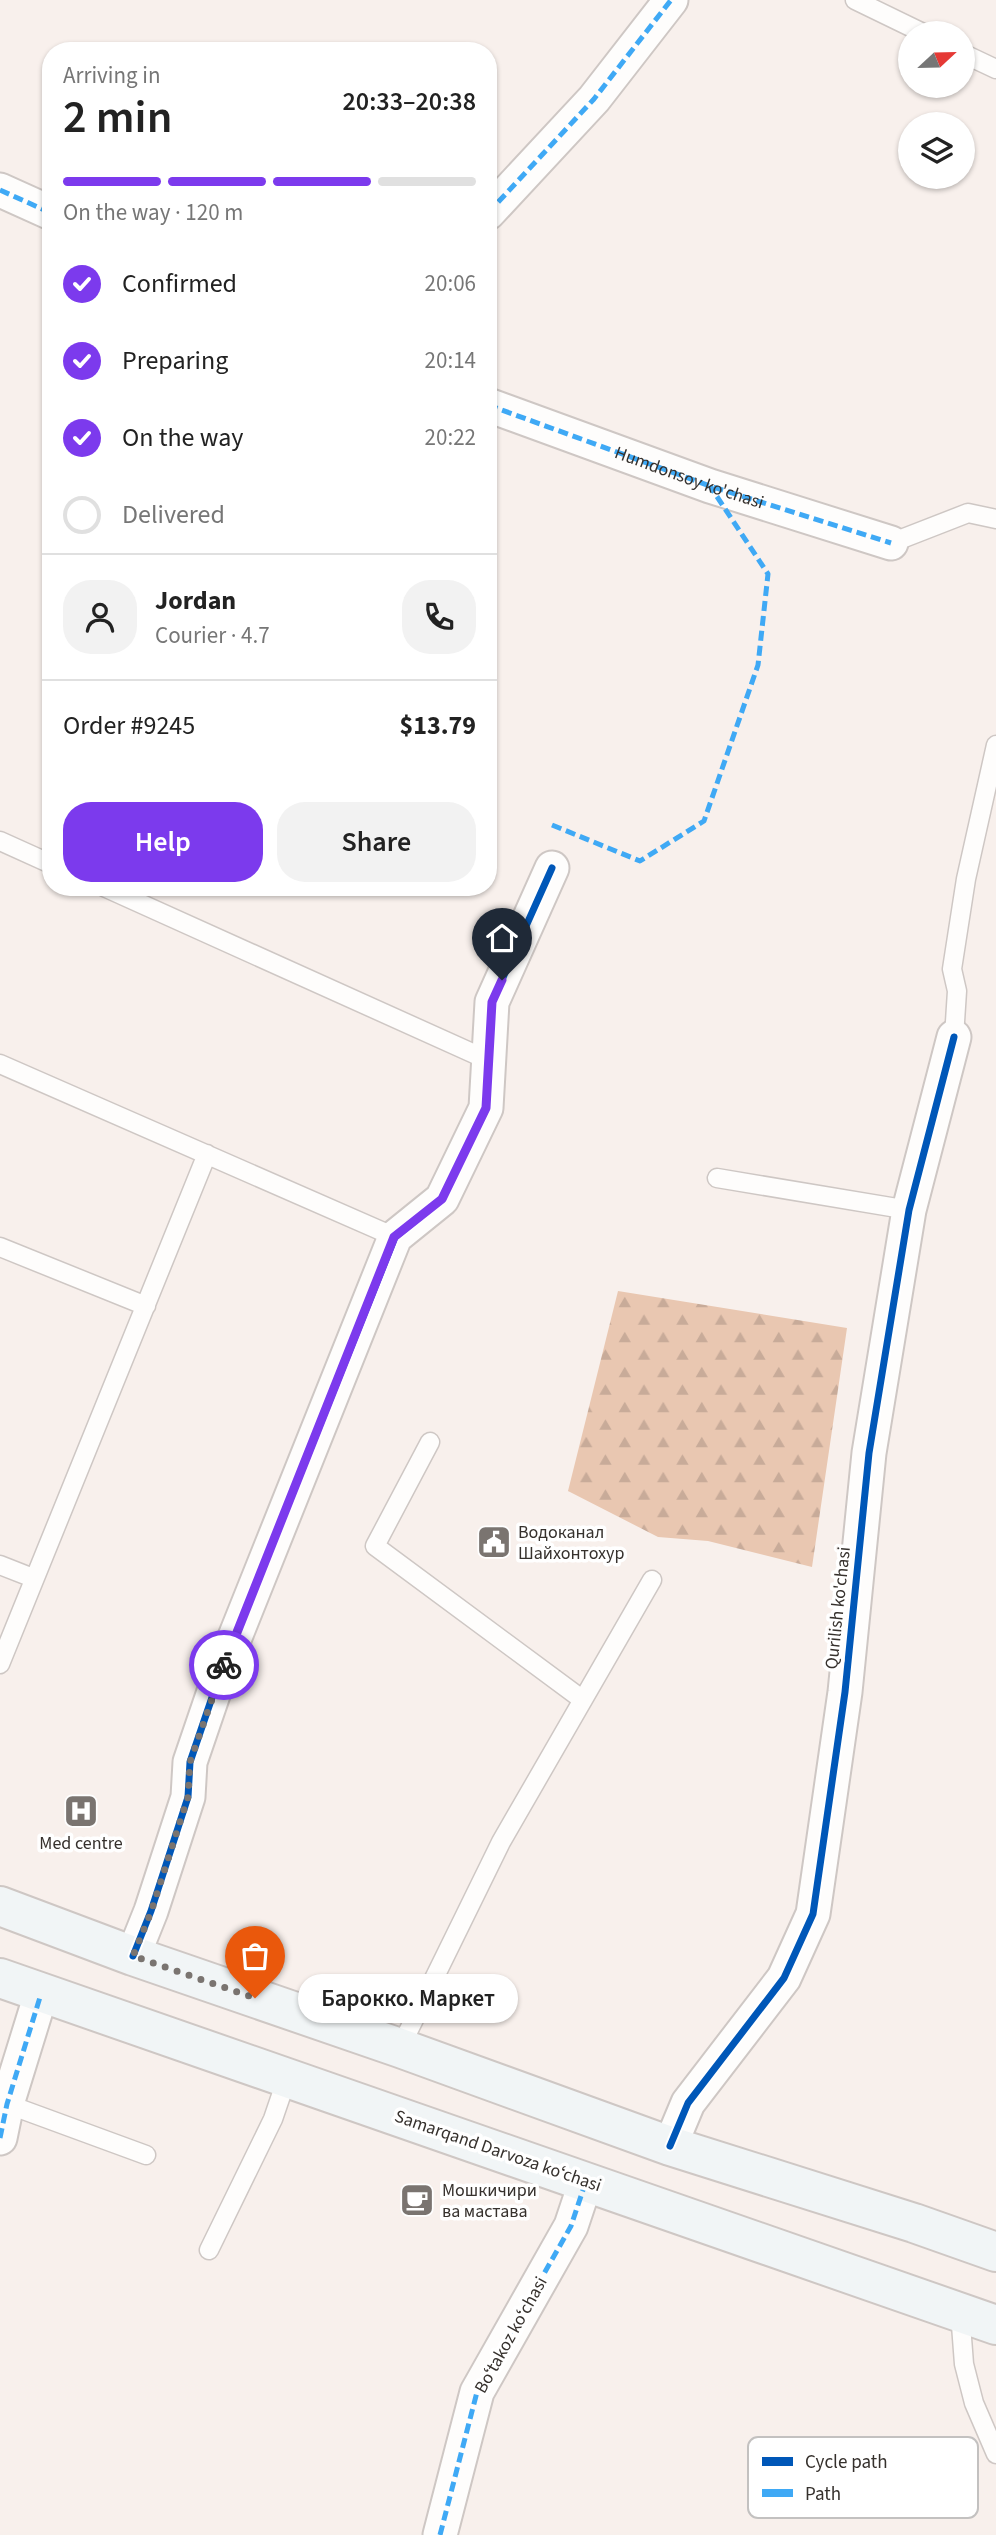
<!DOCTYPE html>
<html lang="en">
<head>
<meta charset="utf-8">
<style>
  body { margin:0; font-family:"Source Sans 3",sans-serif; background:#f2f2f2; color:#222; height:100vh; display:flex; flex-direction:column; font-size:26px; white-space:nowrap }
  * { box-sizing:border-box; margin:0 }
  p { font-size:23px; color:#767676 }
  .icon { flex:none; width:38px; height:38px; fill:none; stroke:currentColor; stroke-width:2; stroke-linecap:round; stroke-linejoin:round }
  .map { position:relative; flex:1; overflow:hidden }
  .panel { position:absolute; left:42px; top:42px; width:455px; height:854px; display:flex; flex-direction:column; background:#fff; border-radius:28px; box-shadow:0 2px 5px #0004 }
  .panel>* { flex:none }
  .needle { width:46px; rotate:68deg }
  .fabs { position:absolute; left:898px; top:21px; display:grid; gap:14px }
  .fabs a { display:grid; place-items:center; width:77px; height:77px; border-radius:50%; background:#fff; box-shadow:0 2px 5px #0004; font-size:35px }
  .pin { position:absolute; display:grid; place-items:center; width:60px; height:60px; color:#fff; margin:-72px -30px; border-radius:50% 50% 50% 0; rotate:-45deg; box-shadow:0 0 7px #0007 }
  .pin .icon { rotate:45deg }
  .courier { position:absolute; display:grid; place-items:center; width:70px; height:70px; margin:-35px; border:5px solid #7c3aed; border-radius:50%; background:#fff; color:#222; box-shadow:0 2px 9px #0007 }
  .bubble { position:absolute; height:49px; border-radius:24px; background:#fff; box-shadow:0 2px 5px #0004; font-size:23px; font-weight:600; line-height:49px; text-align:center }
  .headline em { font-style:normal; font-weight:600 }
  .headline div { display:flex; flex-direction:column-reverse }
  .headline { display:flex; align-items:center; justify-content:space-between; height:119px; padding:0 21px }
  h1 { font-size:46px; font-weight:600; line-height:52px }
  .bar { display:grid; grid-template-columns:repeat(4,1fr); gap:10px 7px; align-content:center; height:84px; padding:0 21px }
  .bar i { height:9px; border-radius:5px; background:#e0e0e0 }
  .bar .selected { background:#7c3aed }
  .bar p { grid-column:span 4 }
  .line { display:flex; align-items:center; gap:18px; padding:0 21px; border-top:2px solid #e0e0e0 }
  .line div { flex:1 }
  .round { display:grid; place-items:center; flex:none; width:74px; height:74px; border-radius:28px; background:#f2f2f2 }
  ol { padding:0 21px; list-style:none }
  li { display:flex; align-items:center; gap:21px; height:77px }
  li p { margin-inline-start:auto }
  li .icon { padding:7px; border-radius:50%; background:#7c3aed; color:#fff; stroke-width:4 }
  li:last-child { color:#767676 }
  li i { width:38px; height:38px; border:4px solid #e0e0e0; border-radius:50% }
  .action { display:flex; gap:14px; margin-top:auto; padding:14px 21px }
  .action a { flex:1; height:80px; border-radius:28px; background:#7c3aed; color:#fff; font-size:28px; font-weight:600; line-height:80px; text-align:center }
  .action a+a { background:#f2f2f2; color:#222 }
  .map>svg:first-child { display:block }
  .forest { fill:url(#forest-firs) }
  .lines { fill:none; stroke-linecap:round; stroke-linejoin:round }
  .service-casing { stroke:#cec7c4; stroke-width:21 }
  .minor-casing { stroke:#cec7c4; stroke-width:37 }
  .secondary-casing { stroke:#cec7c4; stroke-width:42 }
  .service { stroke:#fefdfc; stroke-width:18 }
  .minor { stroke:#fefdfc; stroke-width:33 }
  .secondary { stroke:#f1f5f6; stroke-width:38 }
  .quiet { stroke:#3fa9f5; stroke-width:5; stroke-dasharray:10 5; stroke-linecap:butt }
  .cycleway-casing { stroke:#fff; stroke-width:11 }
  .cycleway { stroke:#0057b8; stroke-width:7 }
  .done { stroke:#7a7470; stroke-width:7; stroke-dasharray:0 12.6 }
  .route { stroke:#7c3aed; stroke-width:9 }
  .labels { text-anchor:middle; dominant-baseline:central; stroke-width:7; stroke-linejoin:round; paint-order:stroke }
  .street-label { font-size:18px; fill:#36312d; stroke:#fff }
  .poi-label { font-size:18px; fill:#36312d; stroke:#fff; text-anchor:start }
  .key { fill:#fff; stroke:#c3c1c0; stroke-width:2 }
  .key-label { font-size:19px; fill:#36312d }
</style>
</head>
<body>
<div class="map">
<svg width="996" height="2535" viewBox="0 0 996 2535">
  <defs>
    <pattern id="forest-firs" width="22" height="20" patternUnits="userSpaceOnUse" patternTransform="scale(1.75)"><rect width="22" height="20" fill="#e9c7b1"/><path d="M5 1l3.5 6h-7zM16 11l3.5 6h-7z" fill="#c8ab99"/></pattern>
  </defs>
  <rect width="100%" height="100%" fill="#f8f0ec"/>
  <path class="forest" d="M618,1291L847,1328L812,1567L708,1541L658,1537L568,1491Z"/>
  <g class="lines">
    <g class="service-casing">
      <path id="service" d="M855,0L923,33
        M962,53L996,69
        M891,543L968,513L996,519
        M0,841L51,864
        M104,887L490,1061
        M954,1037L957,991L952,969L966,879L996,745
        M0,1064L395,1237
        M717,1178L909,1210
        M0,1247L146,1306
        M430,1442L375,1546L583,1700
        M0,1565L33,1578
        M0,1664L207,1154
        M400,2048L501,1842L652,1580
        M7,2104L146,2155
        M209,2250L273,2119L287,2078
        M960,2312L964,2364L974,2403L996,2454"/>
    </g>
    <g class="minor-casing">
      <path id="minor" d="M0,190L51,213
        M488,213L594,99L671,0
        M488,405L710,486L891,543
        M133,1956L151,1911L188,1797L190,1762L219,1677L395,1237L442,1199L486,1108L492,1002L552,868
        M0,2138L7,2104L41,1994
        M670,2146L688,2103L784,1978L813,1914L845,1692L869,1453L909,1210L954,1037
        M440,2535L477,2392L571,2226L586,2181"/>
    </g>
    <g class="secondary-casing">
      <path id="secondary" d="M0,1906L133,1956L400,2048L670,2146L914,2223L996,2252
        M0,1978L996,2325"/>
    </g>
    <use href="#service" class="service"/>
    <use href="#minor" class="minor"/>
    <use href="#secondary" class="secondary"/>
    <g class="quiet">
      <path d="M0,190L51,213"/>
      <path d="M488,213L594,99L671,0"/>
      <path id="s1" d="M488,405L710,486L891,543"/>
      <path d="M552,825L640,861L704,821L758,665L768,574L710,486"/>
      <path d="M0,2138L7,2104L41,1994"/>
      <path d="M440,2535L477,2392L571,2226L586,2181"/>
    </g>
    <g class="cycleway-casing">
      <path id="cycleway" d="M133,1956L151,1911L188,1797L190,1762L219,1677L395,1237L442,1199L486,1108L492,1002L552,868
        M670,2146L688,2103L784,1978L813,1914L845,1692L869,1453L909,1210L954,1037"/>
    </g>
    <use href="#cycleway" class="cycleway"/>
  </g>
  <g class="lines">
    <path class="done" d="M224,1665L190,1762L188,1797L151,1912L133,1956L255,1998"/>
    <path class="route" d="M224,1665L394,1237L442,1199L486,1108L492,1002L502,980"/>
  </g>
  <defs>
    <g id="civic-square" transform="scale(1.75)"><rect x="-9" y="-9" width="18" height="18" rx="4" fill="#7a7470" stroke="#fff"/><path d="M-.6-6.5H3V-4.5H.6V-3L4-1V1h2V6H-6V1h2V-1L-.6-3ZM-1.2 2.5V6h2.4V2.5Z" fill="#fff"/></g>
    <g id="hospital-square" transform="scale(1.75)"><rect x="-9" y="-9" width="18" height="18" rx="4" fill="#7a7470" stroke="#fff"/><path d="M-5-5h3v3.5h4V-5h3V5h-3V1.5h-4V5h-3Z" fill="#fff"/></g>
    <g id="cafe-square" transform="scale(1.75)"><rect x="-9" y="-9" width="18" height="18" rx="4" fill="#7a7470" stroke="#fff"/><path d="M-5.5-4.5H6V0H3Q3 3.5 0 3.5H-2.5Q-5.5 3.5-5.5 0ZM3-3.2v2h1.7v-2ZM-6 4.5H4V6H-6Z" fill="#fff"/></g>
  </defs>
  <g fill-rule="evenodd">
    <use href="#civic-square" x="494" y="1542"/>
    <use href="#hospital-square" x="81" y="1811"/>
    <use href="#cafe-square" x="417" y="2200"/>
  </g>
  <g class="labels">
    <g class="street-label">
      <text stroke="none"><textPath href="#s1" startOffset="214">Humdonsoy ko'chasi</textPath></text>
      <text transform="translate(838 1608) rotate(-84)">Qurilish ko'chasi</text>
      <text transform="translate(498 2151) rotate(19)">Samarqand Darvoza koʻchasi</text>
      <text transform="translate(511 2335) rotate(-61)">Boʻtakoz koʻchasi</text>
    </g>
    <g class="poi-label">
      <text x="518" y="1532">Водоканал<tspan x="518" dy="21">Шайхонтохур</tspan></text>
      <text x="81" y="1843" text-anchor="middle">Med centre</text>
      <text x="442" y="2190">Мошкичири<tspan x="442" dy="21">ва мастава</tspan></text>
    </g>
  </g>
  <rect x="748" y="2437" width="230" height="81" rx="10" class="key"/>
  <rect x="762" y="2457" width="31" height="9" fill="#0057b8"/>
  <rect x="762" y="2489" width="31" height="8" fill="#3fa9f5"/>
  <g class="key-label">
    <text x="805" y="2468">Cycle path</text>
    <text x="805" y="2500">Path</text>
  </g>
</svg>
<div class="fabs">
<a><svg class="needle" viewBox="-14 -14 28 28"><path d="M0-13l5 13h-10z" fill="#e53935"/><path d="M0 13l5-13h-10z" fill="#767676"/></svg></a>
<a><svg class="icon" aria-label="layers" viewBox="0 0 24 24"><path d="M12 4l9 5-9 5-9-5zM3 14l9 5 9-5"/></svg></a>
</div>
<div class="pin" style="left:255px;top:1998px;background:#ea580c"><svg class="icon" aria-label="bag" viewBox="0 0 24 24"><path d="M5 8h14l-1 12H6zM9 8a3 3 0 0 1 6 0"/></svg></div>
<div class="pin" style="left:502px;top:980px;background:#1f2937"><svg class="icon" aria-label="home" viewBox="0 0 24 24"><path d="M3 11l9-7 9 7M6 9v11h12V9"/></svg></div>
<div class="courier" style="left:224px;top:1665px"><svg class="icon" aria-label="bike" viewBox="0 0 24 24"><circle cx="6" cy="16" r="4"/><circle cx="18" cy="16" r="4"/><path d="M6 16l4-8h5l3 8M10 8l3 8H6M13 5h3"/></svg></div>
<div class="bubble" style="left:298px;top:1974px;width:220px">Барокко. Маркет</div>
<section class="panel">
<div class="headline"><div><h1>2 min</h1><p>Arriving in</p></div><em>20:33–20:38</em></div>
<div class="bar"><i class="selected"></i><i class="selected"></i><i class="selected"></i><i></i><p>On the way · 120 m</p></div>
<ol>
<li><svg class="icon" aria-label="check" viewBox="0 0 24 24"><path d="M5 12l5 5 9-10"/></svg>Confirmed<p>20:06</p></li>
<li><svg class="icon" aria-label="check" viewBox="0 0 24 24"><path d="M5 12l5 5 9-10"/></svg>Preparing<p>20:14</p></li>
<li><svg class="icon" aria-label="check" viewBox="0 0 24 24"><path d="M5 12l5 5 9-10"/></svg>On the way<p>20:22</p></li>
<li><i></i>Delivered</li>
</ol>
<div class="line" style="height:126px"><a class="round"><svg class="icon" aria-label="person" viewBox="0 0 24 24"><circle cx="12" cy="8" r="4"/><path d="M4 21q1-7 8-7t8 7"/></svg></a><div><b>Jordan</b><p>Courier · 4.7</p></div><a class="round"><svg class="icon" aria-label="phone" viewBox="0 0 24 24"><path d="M5 4h4l2 5-3 2q2 4 5 5l2-3 5 2v4C11 20 4 13 5 4z"/></svg></a></div>
<div class="line" style="height:91px"><div>Order #9245</div><b>$13.79</b></div>
<div class="action"><a>Help</a><a>Share</a></div>
</section>
</div>
</body>
</html>
